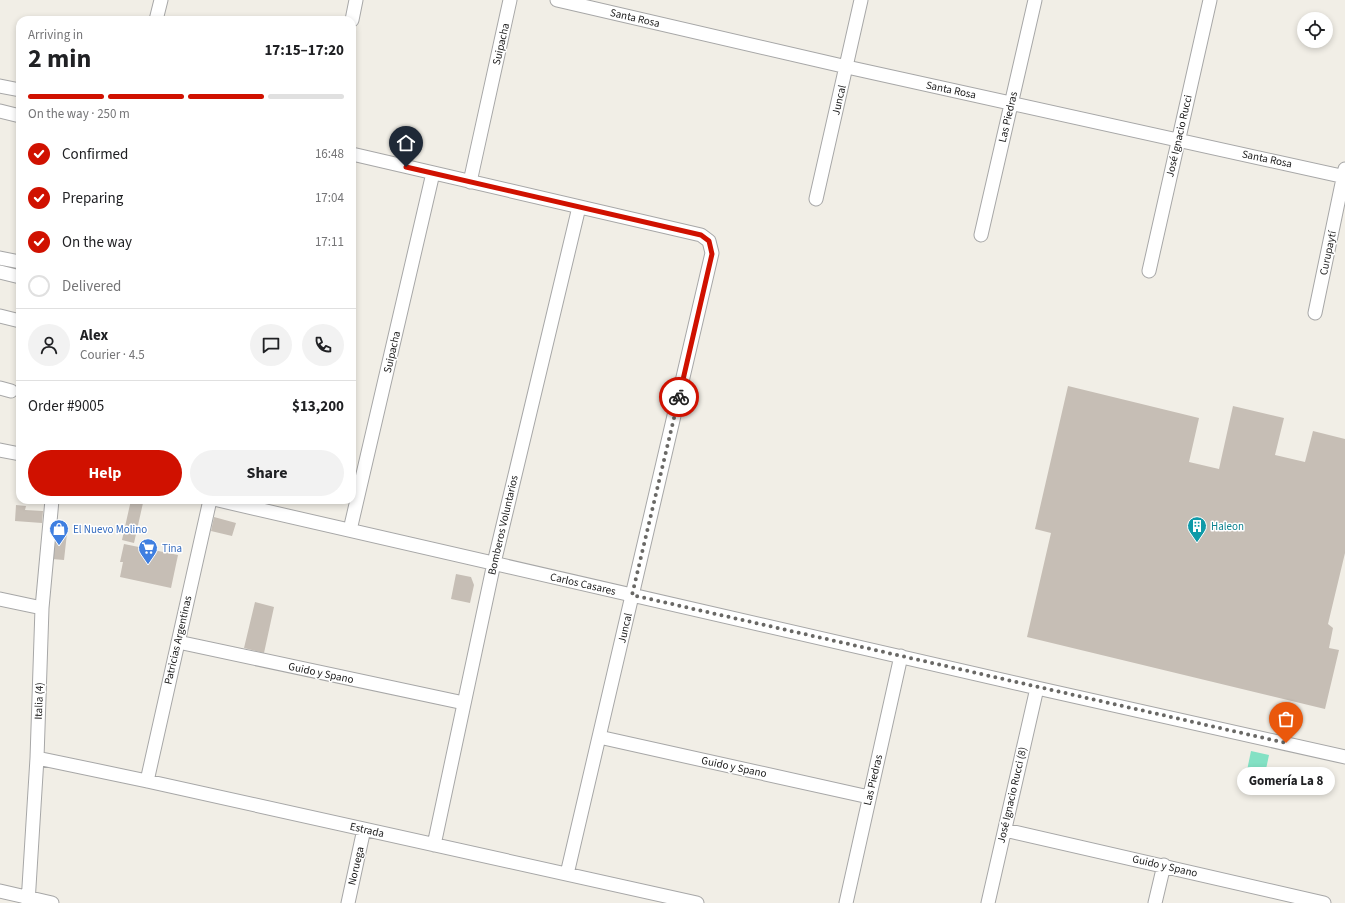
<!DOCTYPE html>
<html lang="en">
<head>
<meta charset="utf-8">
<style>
  body { margin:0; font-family:"Source Sans 3",sans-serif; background:#f2f2f2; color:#202124; height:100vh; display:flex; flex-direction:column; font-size:15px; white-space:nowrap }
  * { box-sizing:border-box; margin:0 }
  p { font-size:13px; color:#757577 }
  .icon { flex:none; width:22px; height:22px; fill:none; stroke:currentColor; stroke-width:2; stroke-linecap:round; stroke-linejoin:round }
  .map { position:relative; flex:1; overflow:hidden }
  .side { position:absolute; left:16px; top:16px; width:340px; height:488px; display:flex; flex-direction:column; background:#fff; border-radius:12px; box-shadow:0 2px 6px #0003 }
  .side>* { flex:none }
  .controls { position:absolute; left:1297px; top:12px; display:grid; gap:8px }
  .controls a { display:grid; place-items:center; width:36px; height:36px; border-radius:50%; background:#fff; box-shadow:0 2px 6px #0003; font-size:20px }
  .pin { position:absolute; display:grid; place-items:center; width:34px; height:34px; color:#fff; margin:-41px -17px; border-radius:50% 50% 50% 0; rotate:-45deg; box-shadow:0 0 4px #0007 }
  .pin .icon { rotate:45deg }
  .courier { position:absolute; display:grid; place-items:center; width:40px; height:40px; margin:-20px; border:3px solid #d01100; border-radius:50%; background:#fff; color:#222; box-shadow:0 1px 5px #0007 }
  .bubble { position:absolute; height:28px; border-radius:14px; background:#fff; box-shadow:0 2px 6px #0003; font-size:13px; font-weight:700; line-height:28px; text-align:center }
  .headline em { font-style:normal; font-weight:700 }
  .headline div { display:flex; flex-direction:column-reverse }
  .headline { display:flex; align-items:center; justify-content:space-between; height:68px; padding:0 12px }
  h1 { font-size:26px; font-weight:700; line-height:30px }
  .bar { display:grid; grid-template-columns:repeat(4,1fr); gap:6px 4px; align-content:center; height:48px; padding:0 12px }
  .bar i { height:5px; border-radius:3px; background:#e0e0e0 }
  .bar .on { background:#d01100 }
  .bar p { grid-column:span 4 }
  .line { display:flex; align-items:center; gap:10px; padding:0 12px; border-top:1px solid #e0e0e0 }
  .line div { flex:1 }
  .round { display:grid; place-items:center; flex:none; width:42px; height:42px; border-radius:21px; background:#f2f2f2 }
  ol { padding:0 12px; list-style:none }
  li { display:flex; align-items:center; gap:12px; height:44px }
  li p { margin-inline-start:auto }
  li .icon { padding:4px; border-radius:50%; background:#d01100; color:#fff; stroke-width:4 }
  li:last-child { color:#757577 }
  li i { width:22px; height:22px; border:2px solid #e0e0e0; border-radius:50% }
  .button { display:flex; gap:8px; margin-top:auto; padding:8px 12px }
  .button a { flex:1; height:46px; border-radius:24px; background:#d01100; color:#fff; font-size:16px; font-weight:700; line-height:46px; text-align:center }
  .button a+a { background:#f2f2f2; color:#202124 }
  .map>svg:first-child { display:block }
  .pitch { fill:#83e1c4 }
  .building { fill:#c6beb5 }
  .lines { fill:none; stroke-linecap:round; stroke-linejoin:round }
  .minor-casing { stroke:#a7a7a7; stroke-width:15 }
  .minor { stroke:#fff; stroke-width:13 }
  .done { stroke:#696865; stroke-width:4; stroke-dasharray:0 7.2 }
  .route { stroke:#d01100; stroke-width:5 }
  .labels { text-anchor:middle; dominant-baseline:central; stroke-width:3; stroke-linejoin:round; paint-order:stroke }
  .street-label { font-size:11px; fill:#202020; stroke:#fff }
  .culture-label { font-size:11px; fill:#0d838f; stroke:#fff; text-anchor:start }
  .shop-label { font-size:11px; fill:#366cbe; stroke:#fff; text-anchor:start }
</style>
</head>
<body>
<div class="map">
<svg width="1345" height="903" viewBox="0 0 1345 903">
  <rect width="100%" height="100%" fill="#f1eee6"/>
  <path class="pitch" d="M1251,751L1269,755L1262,788L1244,785Z"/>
  <path class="building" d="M1068,386L1199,418L1189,462L1219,469L1233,406L1284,418L1275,455L1305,462L1313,431L1345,439V553L1328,624L1333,628L1329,648L1339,650L1325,709L1027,637L1051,533L1035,529Z
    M131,500L143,503L134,543L122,540Z
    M16,505L26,506L25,510L43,511L42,523L15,521Z
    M214,517L236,523L232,536L211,531Z
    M55,531L67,533L64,560L52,559Z
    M124,544L178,555L171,588L120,577L123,562H120Z
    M456,574L471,577L474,585L470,603L451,599Z
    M255,602L274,607L264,653L244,648Z"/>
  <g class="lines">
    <g class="minor-casing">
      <path id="minor" d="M557,0L847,67L1345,177
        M156,20L161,0
        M352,20L356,0
        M0,86L20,90
        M0,111L20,116
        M352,154L701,235L709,241L712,253L567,874
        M470,182L510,0
        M816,199L861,0
        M981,235L1035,0
        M0,258L20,262
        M1149,271L1210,0
        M0,272L20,277
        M1315,313L1345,169
        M0,316L20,321
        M0,388L11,391
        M0,450L20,454
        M218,500L1037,688L1345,757
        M350,530L433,173
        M0,599L42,608
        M178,642L464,703
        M599,737L869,797
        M37,758L147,781L697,903
        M147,781L210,500
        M1005,830L1324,903
        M434,845L494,563L579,207
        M0,891L52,903
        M28,903L37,758L42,608L52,500
        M348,903L364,829
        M846,903L901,656
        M988,903L1037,688
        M1155,903L1164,865"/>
    </g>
    <use href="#minor" class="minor"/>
  </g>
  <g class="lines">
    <path class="done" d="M679,397L632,595L1286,743"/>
    <path class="route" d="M406,167L701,235L709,241L712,254L679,397"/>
  </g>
  <defs>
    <g id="building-pin" transform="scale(1)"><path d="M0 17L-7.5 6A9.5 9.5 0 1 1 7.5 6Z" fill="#0f9aa8" stroke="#fff"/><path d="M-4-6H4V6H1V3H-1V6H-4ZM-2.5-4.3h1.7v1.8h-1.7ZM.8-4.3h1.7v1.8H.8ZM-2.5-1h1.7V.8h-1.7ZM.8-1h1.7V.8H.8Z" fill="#fff"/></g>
    <g id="shop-pin" transform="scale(1)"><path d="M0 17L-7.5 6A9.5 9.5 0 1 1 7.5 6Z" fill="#3f7fe0" stroke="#fff"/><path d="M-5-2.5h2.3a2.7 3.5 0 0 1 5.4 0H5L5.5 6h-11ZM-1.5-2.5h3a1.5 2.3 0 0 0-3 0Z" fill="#fff"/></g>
    <g id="supermarket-pin" transform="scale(1)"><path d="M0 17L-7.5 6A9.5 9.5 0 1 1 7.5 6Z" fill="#3f7fe0" stroke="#fff"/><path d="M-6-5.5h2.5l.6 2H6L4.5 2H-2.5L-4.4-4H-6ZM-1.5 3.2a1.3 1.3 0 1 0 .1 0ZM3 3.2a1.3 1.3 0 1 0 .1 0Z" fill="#fff"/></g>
  </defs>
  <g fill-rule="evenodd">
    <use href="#building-pin" x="1197" y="526"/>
    <use href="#shop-pin" x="59" y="529"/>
    <use href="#supermarket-pin" x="148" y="548"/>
  </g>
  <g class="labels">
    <g class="street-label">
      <text transform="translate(635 18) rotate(13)">Santa Rosa</text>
      <text transform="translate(501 44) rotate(-77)">Suipacha</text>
      <text transform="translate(951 90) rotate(12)">Santa Rosa</text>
      <text transform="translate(839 100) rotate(-77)">Juncal</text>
      <text transform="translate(1008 117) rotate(-77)">Las Piedras</text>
      <text transform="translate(1179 136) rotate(-77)">José Ignacio Rucci</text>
      <text transform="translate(1267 159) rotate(12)">Santa Rosa</text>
      <text transform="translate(1328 253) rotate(-78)">Curupaytí</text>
      <text transform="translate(392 352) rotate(-77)">Suipacha</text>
      <text transform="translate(503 525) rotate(-77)">Bomberos Voluntarios</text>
      <text transform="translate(583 584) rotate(13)">Carlos Casares</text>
      <text transform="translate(625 628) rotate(-77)">Juncal</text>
      <text transform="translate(178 640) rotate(-77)">Patricias Argentinas</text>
      <text transform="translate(321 673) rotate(12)">Guido y Spano</text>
      <text transform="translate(39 701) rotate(-88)">Italia (4)</text>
      <text transform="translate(734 767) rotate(12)">Guido y Spano</text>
      <text transform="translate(873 780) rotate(-77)">Las Piedras</text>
      <text transform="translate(1012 795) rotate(-77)">José Ignacio Rucci (8)</text>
      <text transform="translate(367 830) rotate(13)">Estrada</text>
      <text transform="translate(356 866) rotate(-77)">Noruega</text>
      <text transform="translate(1165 866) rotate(13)">Guido y Spano</text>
    </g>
    <g class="culture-label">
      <text x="1211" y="526">Haleon</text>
    </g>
    <g class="shop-label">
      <text x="73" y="529">El Nuevo Molino</text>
      <text x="162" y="548">Tina</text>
    </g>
  </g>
</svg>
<div class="controls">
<a><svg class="icon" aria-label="locate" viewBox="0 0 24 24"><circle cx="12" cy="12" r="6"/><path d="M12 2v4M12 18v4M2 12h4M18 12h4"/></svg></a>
</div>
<div class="pin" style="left:1286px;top:743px;background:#ea580c"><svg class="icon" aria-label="bag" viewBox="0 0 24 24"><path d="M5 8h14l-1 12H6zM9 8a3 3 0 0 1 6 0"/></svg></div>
<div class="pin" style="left:406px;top:167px;background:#1f2937"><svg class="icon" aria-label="home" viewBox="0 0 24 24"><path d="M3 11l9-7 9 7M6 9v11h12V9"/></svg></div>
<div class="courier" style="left:679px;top:397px"><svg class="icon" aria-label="bike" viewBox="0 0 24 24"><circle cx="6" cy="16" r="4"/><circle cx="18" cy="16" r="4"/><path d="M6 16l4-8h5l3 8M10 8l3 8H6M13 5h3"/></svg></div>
<div class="bubble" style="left:1237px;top:767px;width:98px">Gomería La 8</div>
<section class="side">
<div class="headline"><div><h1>2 min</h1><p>Arriving in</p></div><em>17:15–17:20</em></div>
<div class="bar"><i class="on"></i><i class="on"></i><i class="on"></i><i></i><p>On the way · 250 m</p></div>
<ol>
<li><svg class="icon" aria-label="check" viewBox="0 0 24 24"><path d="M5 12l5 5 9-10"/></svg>Confirmed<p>16:48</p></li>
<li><svg class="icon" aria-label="check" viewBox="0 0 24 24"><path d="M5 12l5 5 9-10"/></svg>Preparing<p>17:04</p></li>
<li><svg class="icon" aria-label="check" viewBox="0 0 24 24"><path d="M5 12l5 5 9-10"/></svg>On the way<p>17:11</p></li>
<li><i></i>Delivered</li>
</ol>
<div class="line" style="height:72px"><a class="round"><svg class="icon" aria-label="person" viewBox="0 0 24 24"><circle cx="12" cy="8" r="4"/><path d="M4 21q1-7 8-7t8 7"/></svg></a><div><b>Alex</b><p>Courier · 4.5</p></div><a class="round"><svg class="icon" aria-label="chat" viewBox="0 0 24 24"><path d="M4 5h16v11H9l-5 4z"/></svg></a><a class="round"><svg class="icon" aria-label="phone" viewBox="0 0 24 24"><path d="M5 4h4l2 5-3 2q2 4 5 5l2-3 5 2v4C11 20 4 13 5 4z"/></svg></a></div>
<div class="line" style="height:52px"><div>Order #9005</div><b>$13,200</b></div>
<div class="button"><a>Help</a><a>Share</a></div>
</section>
</div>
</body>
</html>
